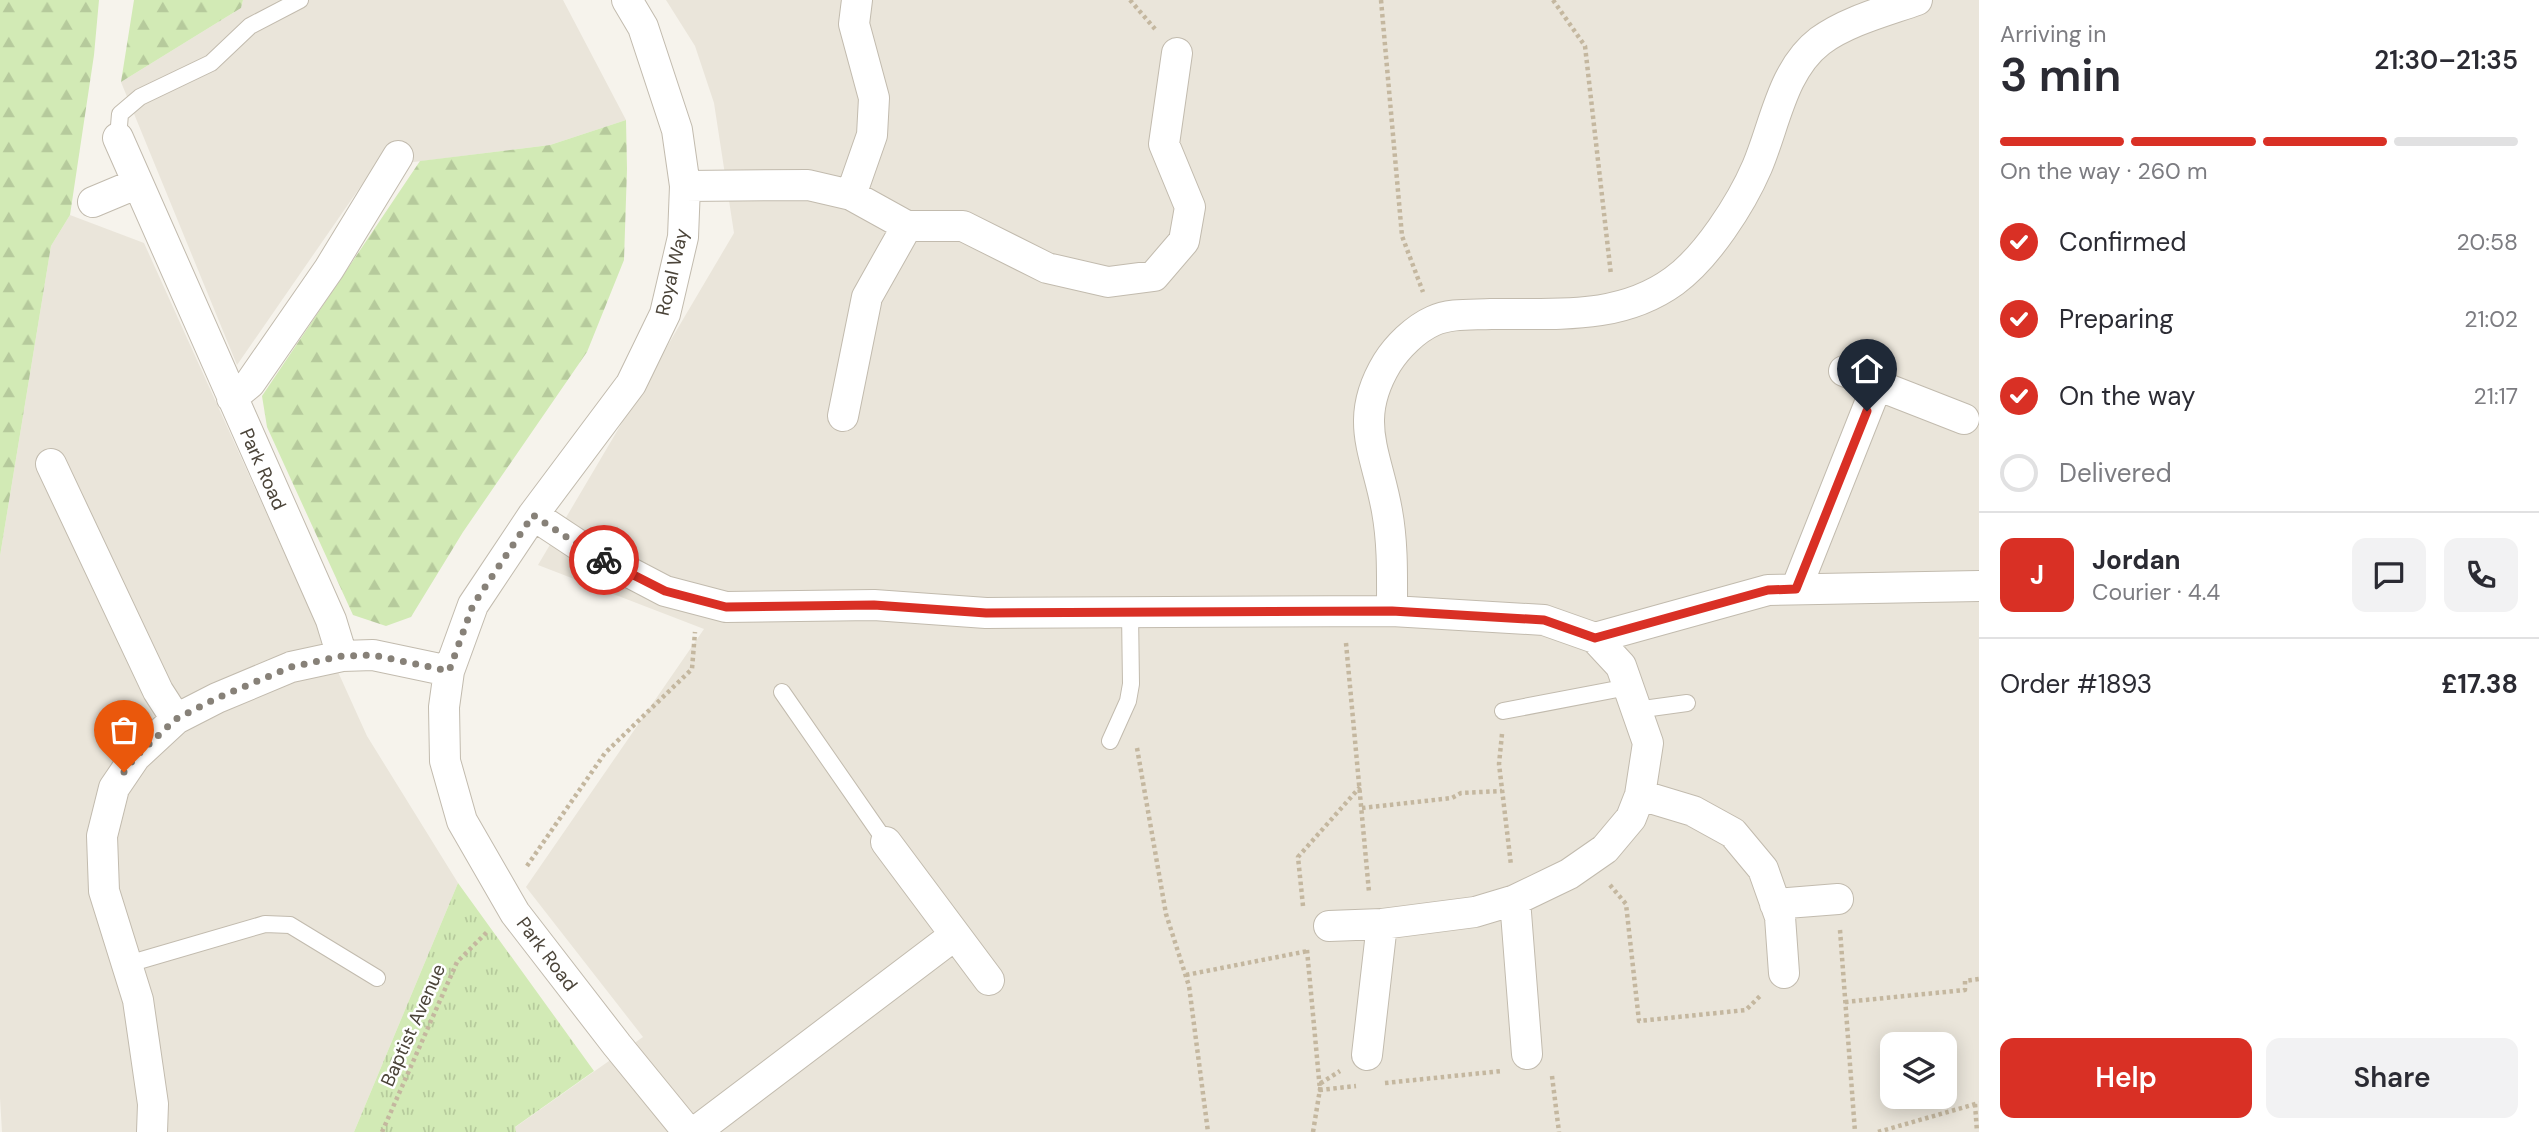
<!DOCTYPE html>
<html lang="en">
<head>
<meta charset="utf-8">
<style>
  body { margin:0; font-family:"DM Sans",sans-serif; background:#f2f2f3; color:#2b2b33; height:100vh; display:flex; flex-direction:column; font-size:26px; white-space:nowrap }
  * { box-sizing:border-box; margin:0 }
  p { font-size:23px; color:#7c7c81 }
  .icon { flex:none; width:38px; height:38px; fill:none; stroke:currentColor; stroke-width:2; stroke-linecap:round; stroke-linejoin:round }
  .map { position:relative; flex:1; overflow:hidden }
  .details { display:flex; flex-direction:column; background:#fff; width:560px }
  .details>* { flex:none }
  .fabs { position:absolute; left:1880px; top:1032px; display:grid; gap:14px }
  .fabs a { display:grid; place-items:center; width:77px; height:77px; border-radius:14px; background:#fff; box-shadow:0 4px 18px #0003; font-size:35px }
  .pin { position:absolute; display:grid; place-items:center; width:60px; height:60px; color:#fff; margin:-72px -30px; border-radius:50% 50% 50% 0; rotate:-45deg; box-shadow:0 0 7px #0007 }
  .pin .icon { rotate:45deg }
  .courier { position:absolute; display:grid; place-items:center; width:70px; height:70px; margin:-35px; border:5px solid #d93025; border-radius:50%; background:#fff; color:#222; box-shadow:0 2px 9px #0007 }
  .head em { font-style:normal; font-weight:600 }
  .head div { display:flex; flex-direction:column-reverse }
  .head { display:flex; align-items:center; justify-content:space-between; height:119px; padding:0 21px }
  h1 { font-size:46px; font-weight:600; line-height:52px }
  .bar { display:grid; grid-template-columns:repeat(4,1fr); gap:10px 7px; align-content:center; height:84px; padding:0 21px }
  .bar i { height:9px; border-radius:5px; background:#e1e1e2 }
  .bar .selected { background:#d93025 }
  .bar p { grid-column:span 4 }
  .line { display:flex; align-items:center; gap:18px; padding:0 21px; border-top:2px solid #e1e1e2 }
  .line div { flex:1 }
  .round { display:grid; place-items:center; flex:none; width:74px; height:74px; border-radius:14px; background:#f2f2f3 }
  ol { padding:0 21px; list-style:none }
  li { display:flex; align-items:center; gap:21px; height:77px }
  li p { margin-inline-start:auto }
  li .icon { padding:7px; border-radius:50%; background:#d93025; color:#fff; stroke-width:4 }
  li:last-child { color:#7c7c81 }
  li i { width:38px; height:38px; border:4px solid #e1e1e2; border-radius:50% }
  .button { display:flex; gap:14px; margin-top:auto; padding:14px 21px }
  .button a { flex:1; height:80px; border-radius:14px; background:#d93025; color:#fff; font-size:28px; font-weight:600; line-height:80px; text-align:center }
  .button a+a { background:#f2f2f3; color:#2b2b33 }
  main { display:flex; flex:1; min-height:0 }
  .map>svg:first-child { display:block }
  .residential { fill:#eae5da; fill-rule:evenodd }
  .grass { fill:url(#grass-tufts) }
  .forest { fill:url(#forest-firs) }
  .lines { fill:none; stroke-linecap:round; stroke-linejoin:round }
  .lane-casing { stroke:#c2bbae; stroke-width:18 }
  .street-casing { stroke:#c2bbae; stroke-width:32 }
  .path { stroke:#c4b79f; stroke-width:4.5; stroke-dasharray:3.5 3.5; stroke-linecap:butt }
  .lane { stroke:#fff; stroke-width:16 }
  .street { stroke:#fff; stroke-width:30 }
  .done { stroke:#878178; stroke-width:7; stroke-dasharray:0 12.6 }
  .route { stroke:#d93025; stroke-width:9 }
  .labels { text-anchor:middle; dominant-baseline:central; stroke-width:5; stroke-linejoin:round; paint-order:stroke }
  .street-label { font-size:19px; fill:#4b4439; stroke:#fff }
</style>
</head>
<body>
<main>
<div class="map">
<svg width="1979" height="1132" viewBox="0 0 1979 1132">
  <defs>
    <pattern id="grass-tufts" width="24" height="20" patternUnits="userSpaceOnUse" patternTransform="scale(1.75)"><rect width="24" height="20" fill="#d2eab5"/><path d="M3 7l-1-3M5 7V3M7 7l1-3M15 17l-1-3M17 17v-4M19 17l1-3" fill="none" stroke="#b6ca9c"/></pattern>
    <pattern id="forest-firs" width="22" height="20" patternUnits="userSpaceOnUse" patternTransform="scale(1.75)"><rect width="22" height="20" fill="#d2eab5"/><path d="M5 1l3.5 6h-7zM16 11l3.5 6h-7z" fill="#b6ca9c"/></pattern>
  </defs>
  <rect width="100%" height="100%" fill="#f6f3ec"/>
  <path class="residential" d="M243,0H563L626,120L550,145L374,167L237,365L121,82L241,8Z
    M666,0H1979V1132H516L514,1128L643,1037L526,887L704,629L538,565L734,233L714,103L695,46ZM1892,1045H1944V1097H1892Z
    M70,215L144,243L367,736L458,883L354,1132H2L0,1098V556L51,246Z"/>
  <path class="grass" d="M458,883L594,1071L515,1127L516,1132H354Z"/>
  <path class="forest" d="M0,0H99L94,55L70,215L51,246L0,556Z
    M134,0H243L241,8L121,82Z
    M626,120L627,169L624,260L587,352L463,532L411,617L386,626L353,615L267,427L262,396L420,161L550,145Z"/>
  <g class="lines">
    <g class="lane-casing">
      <path id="lane" d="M118,138L120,114L140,97L211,63L250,26L300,0
        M782,692L886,842
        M1636,710L1687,703
        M1503,711L1628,687
        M1110,741L1128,701L1131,684L1130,613
        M128,964L265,924L290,925L377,978"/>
    </g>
    <g class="street-casing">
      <path id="street" d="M627,0L643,27L677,130L685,186L683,237L665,314L631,384L533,515L473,605L449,671L444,707L445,761L462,821L515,913L617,1045L688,1132
        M118,138L331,620L342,656L373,655L449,671
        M685,186L808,185L851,195L907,226H963L1047,268L1108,282L1154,276L1184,241L1190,207L1164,144L1177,53
        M851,195L872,135L874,98L854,24L857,0
        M93,202L136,184
        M1844,371L1877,385
        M232,398L250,383L329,269L398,156
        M843,416L867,297L907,226
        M51,464L158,691L176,719
        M533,515L583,548L665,591L726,607L874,605L986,613L1392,611L1544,620L1595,638L1768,590L1979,586
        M1796,589L1877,385L1964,419
        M1392,611C1392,577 1393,544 1387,511C1377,453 1352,421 1387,363C1397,347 1415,329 1433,321C1450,313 1472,315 1491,314C1554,313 1619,321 1674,281C1707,257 1741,204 1757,167C1775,125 1782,70 1820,41C1847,21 1886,11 1917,0
        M1640,795L1693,811L1733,833L1763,869L1780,917L1784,973
        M886,842L989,980
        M1515,900L1527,1054
        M1775,904L1838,899
        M1329,926L1382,924L1475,912L1515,900L1569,874L1605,849L1631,818L1640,795L1648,743L1621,666L1595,638
        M1367,1055L1382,924
        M152,1132L153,1104L138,1000L104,891L102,836L114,788L135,757L176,719L217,698L291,667L342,656
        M695,1132L955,935"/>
    </g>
    <path class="path" d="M1130,0L1155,29
      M1381,0L1402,236L1423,292
      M1553,0L1585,46L1611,275
      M1346,643L1369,892
      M1502,734L1499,764L1511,865
      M1137,748L1166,914L1189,986L1208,1132
      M1362,808L1452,798L1461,793L1502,791
      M527,866L605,753L692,669L695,632
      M1610,885L1626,904L1639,1021L1746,1010L1761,995
      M1303,906L1298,857L1360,787
      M1840,930L1855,1132
      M1307,950L1320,1090L1356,1086
      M1186,975L1308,951
      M1845,1002L1965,990V981L1979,979
      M1552,1076L1559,1132
      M1385,1083L1502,1071
      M1975,1104L1977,1132
      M382,1132L457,962L488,931
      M1313,1132L1321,1083L1340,1071
      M1878,1132L1979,1103"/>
    <use href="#lane" class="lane"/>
    <use href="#street" class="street"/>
  </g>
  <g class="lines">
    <path class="done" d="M124,772L135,757L176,719L217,698L291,667L342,656L373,655L449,671L473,605L533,515L583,548L604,560"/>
    <path class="route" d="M604,560L665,591L726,607L874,605L986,613L1392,611L1544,620L1595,638L1768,590L1796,589L1867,411"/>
  </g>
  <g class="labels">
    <g class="street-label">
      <text transform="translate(672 272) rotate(-77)">Royal Way</text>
      <text transform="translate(263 469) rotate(66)">Park Road</text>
      <text transform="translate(547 954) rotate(53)">Park Road</text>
      <text transform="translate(413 1025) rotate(-66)">Baptist Avenue</text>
    </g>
  </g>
</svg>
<div class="fabs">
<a><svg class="icon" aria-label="layers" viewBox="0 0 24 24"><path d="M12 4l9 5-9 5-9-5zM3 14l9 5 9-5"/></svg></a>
</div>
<div class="pin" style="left:124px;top:772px;background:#ea580c"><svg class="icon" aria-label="bag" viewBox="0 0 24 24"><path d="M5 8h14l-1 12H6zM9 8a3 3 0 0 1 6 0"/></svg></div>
<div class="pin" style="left:1867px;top:411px;background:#1f2937"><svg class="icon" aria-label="home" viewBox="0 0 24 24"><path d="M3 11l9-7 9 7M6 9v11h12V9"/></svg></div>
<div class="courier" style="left:604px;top:560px"><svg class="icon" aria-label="bike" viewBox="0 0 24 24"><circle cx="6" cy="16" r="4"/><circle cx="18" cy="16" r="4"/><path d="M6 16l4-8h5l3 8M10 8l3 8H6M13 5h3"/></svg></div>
</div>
<section class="details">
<div class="head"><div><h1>3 min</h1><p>Arriving in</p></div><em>21:30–21:35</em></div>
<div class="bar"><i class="selected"></i><i class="selected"></i><i class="selected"></i><i></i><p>On the way · 260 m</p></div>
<ol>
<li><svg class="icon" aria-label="check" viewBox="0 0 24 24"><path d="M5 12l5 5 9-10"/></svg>Confirmed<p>20:58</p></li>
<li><svg class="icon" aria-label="check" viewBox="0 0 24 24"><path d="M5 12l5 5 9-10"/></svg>Preparing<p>21:02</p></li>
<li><svg class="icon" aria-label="check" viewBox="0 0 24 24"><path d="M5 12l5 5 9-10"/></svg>On the way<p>21:17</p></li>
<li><i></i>Delivered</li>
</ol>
<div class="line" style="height:126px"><b class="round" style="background:#d93025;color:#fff">J</b><div><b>Jordan</b><p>Courier · 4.4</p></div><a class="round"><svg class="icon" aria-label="chat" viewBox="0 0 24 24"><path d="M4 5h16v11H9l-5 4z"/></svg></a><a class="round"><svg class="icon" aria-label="phone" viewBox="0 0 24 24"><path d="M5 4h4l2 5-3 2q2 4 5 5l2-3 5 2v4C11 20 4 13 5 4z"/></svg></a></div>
<div class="line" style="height:91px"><div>Order #1893</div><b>£17.38</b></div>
<div class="button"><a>Help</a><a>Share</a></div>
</section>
</main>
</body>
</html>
